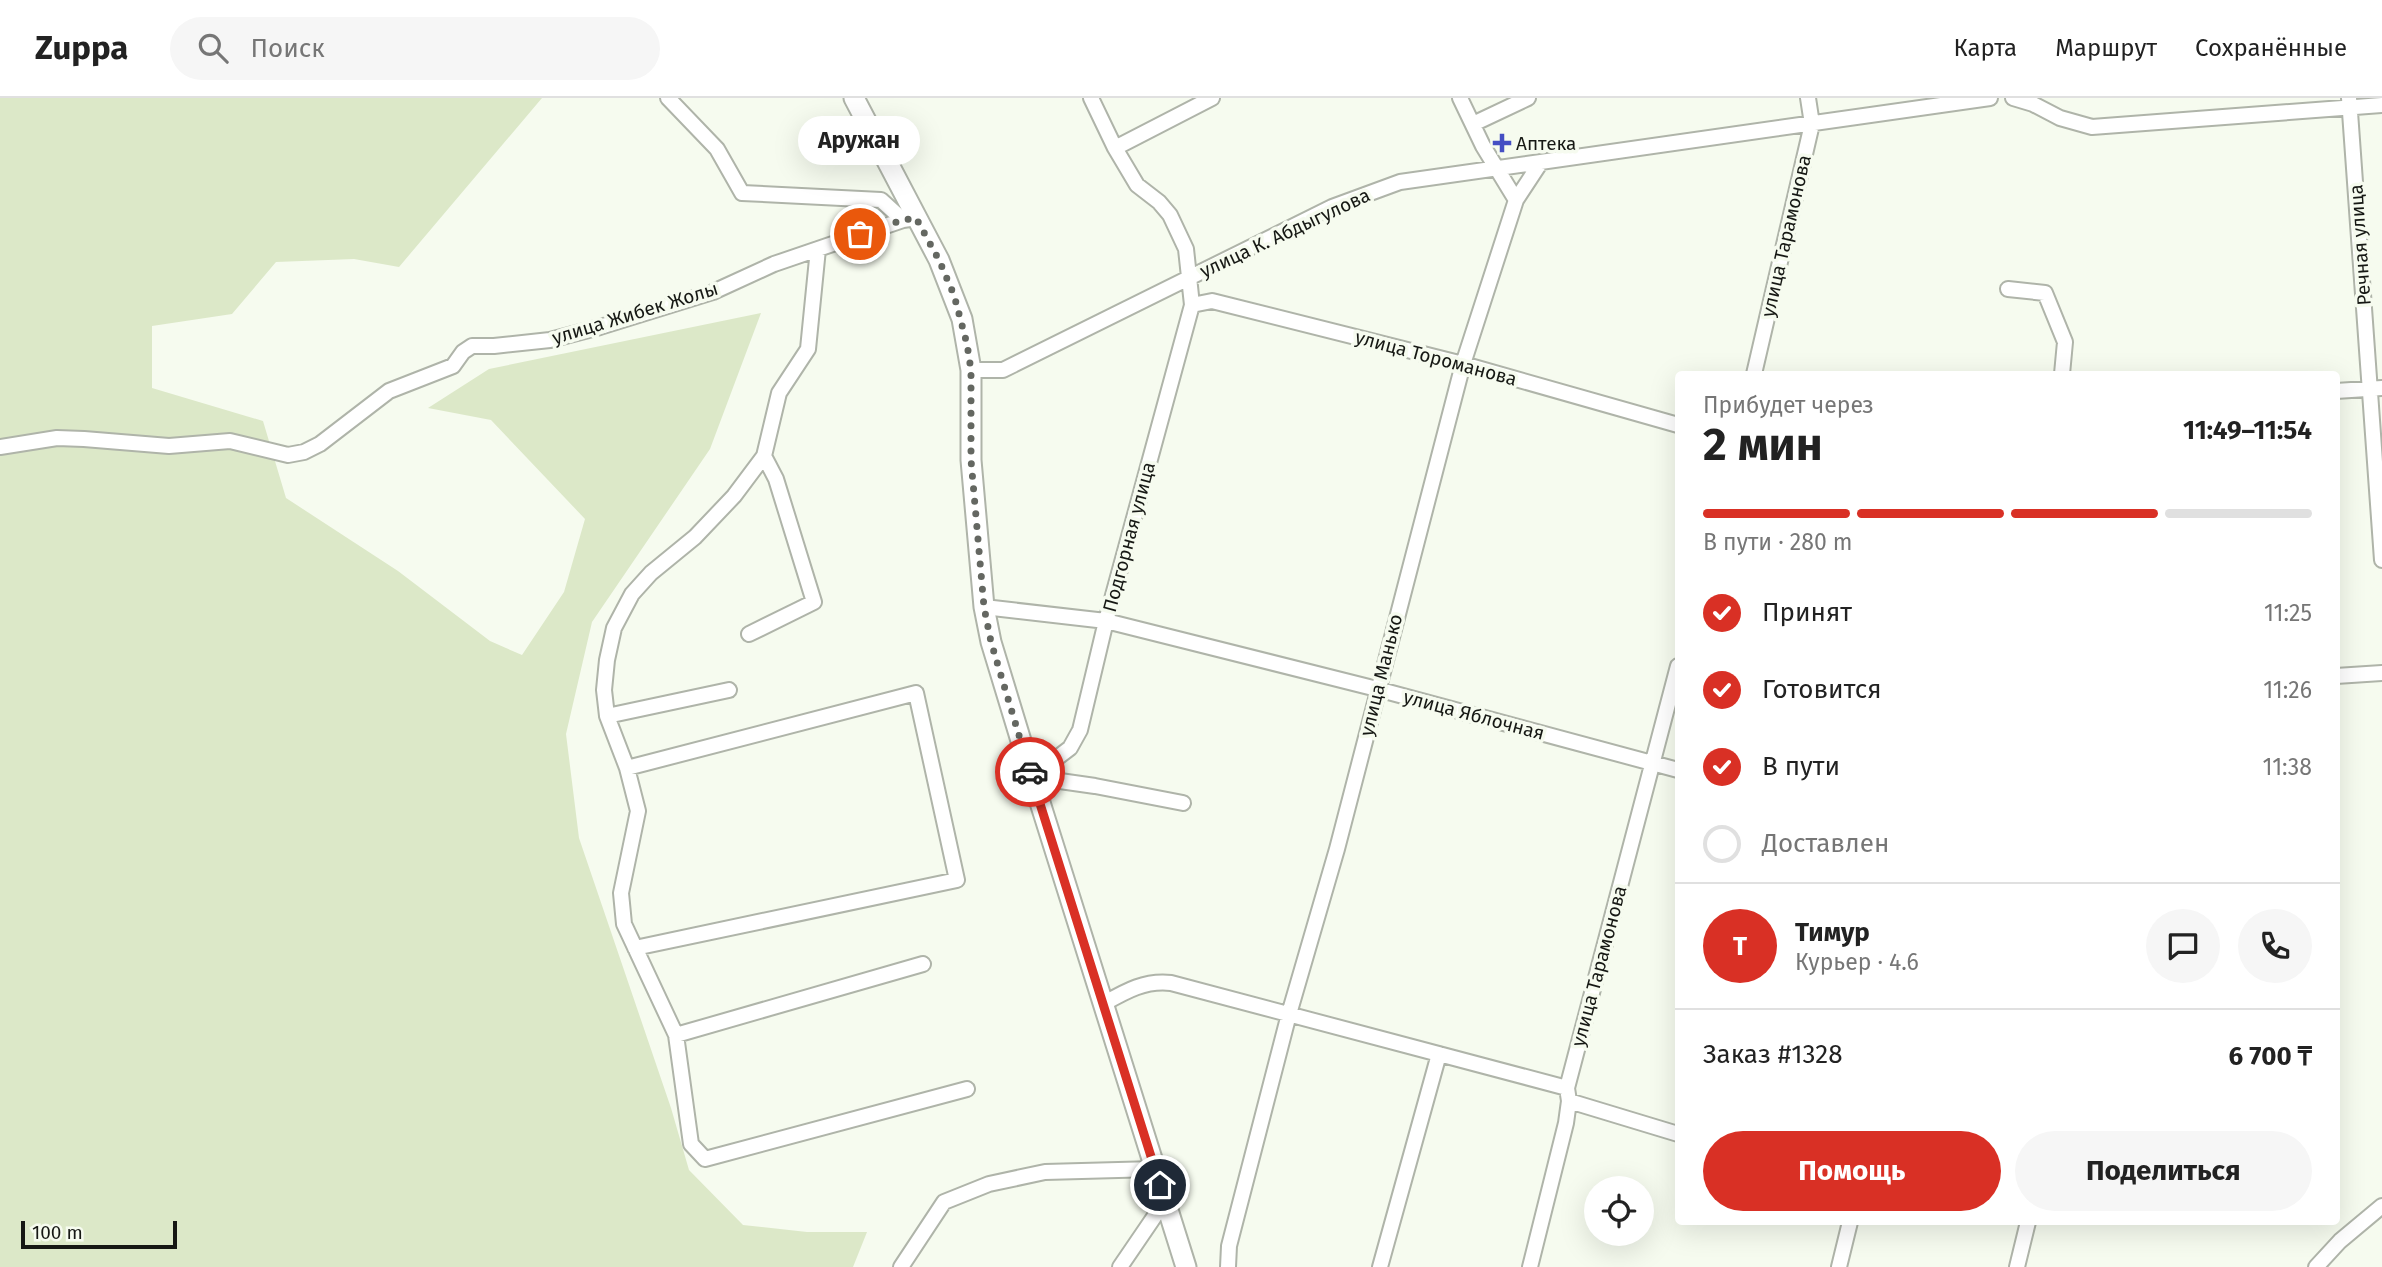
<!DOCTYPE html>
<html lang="ru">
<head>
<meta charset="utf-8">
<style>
  body { margin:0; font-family:"Fira Sans",sans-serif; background:#f6f6f6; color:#222; height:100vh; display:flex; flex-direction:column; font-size:26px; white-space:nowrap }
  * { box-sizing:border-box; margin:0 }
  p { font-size:23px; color:#767676 }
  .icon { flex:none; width:38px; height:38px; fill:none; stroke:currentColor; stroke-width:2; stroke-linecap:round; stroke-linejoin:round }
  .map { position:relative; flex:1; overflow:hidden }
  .panel { position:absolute; left:1675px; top:273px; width:665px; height:854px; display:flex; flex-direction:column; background:#fff; border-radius:7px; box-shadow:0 7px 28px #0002 }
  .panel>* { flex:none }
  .fabs { position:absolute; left:1584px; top:1078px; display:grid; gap:14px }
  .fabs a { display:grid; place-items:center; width:70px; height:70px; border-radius:50%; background:#fff; box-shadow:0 7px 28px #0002; font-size:35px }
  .scale { position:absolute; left:21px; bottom:18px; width:156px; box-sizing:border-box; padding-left:7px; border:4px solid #161814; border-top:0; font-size:19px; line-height:24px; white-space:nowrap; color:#161814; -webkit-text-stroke:5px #f6fbef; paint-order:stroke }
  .pin { position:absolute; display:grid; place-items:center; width:60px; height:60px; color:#fff; margin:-30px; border:4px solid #fff; border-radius:50%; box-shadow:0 2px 7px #0007 }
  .courier { position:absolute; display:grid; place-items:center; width:70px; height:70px; margin:-35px; border:5px solid #d93025; border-radius:50%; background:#fff; color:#222; box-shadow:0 2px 9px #0007 }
  .bubble { position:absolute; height:49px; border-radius:24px; background:#fff; box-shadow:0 7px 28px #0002; font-size:23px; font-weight:700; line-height:49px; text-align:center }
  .summary em { font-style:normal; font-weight:700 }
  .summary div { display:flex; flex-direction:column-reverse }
  .summary { display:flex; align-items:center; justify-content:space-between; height:119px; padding:0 28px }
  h1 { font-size:46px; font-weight:700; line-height:52px }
  .bar { display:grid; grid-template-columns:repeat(4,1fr); gap:10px 7px; align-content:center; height:84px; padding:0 28px }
  .bar i { height:9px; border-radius:5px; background:#e0e0e0 }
  .bar .on { background:#d93025 }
  .bar p { grid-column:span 4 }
  .line { display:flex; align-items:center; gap:18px; padding:0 28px; border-top:2px solid #e0e0e0 }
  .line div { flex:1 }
  .round { display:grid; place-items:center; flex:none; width:74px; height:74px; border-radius:37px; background:#f6f6f6 }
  ol { padding:0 28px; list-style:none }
  li { display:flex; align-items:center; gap:21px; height:77px }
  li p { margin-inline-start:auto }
  li .icon { padding:7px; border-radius:50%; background:#d93025; color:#fff; stroke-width:4 }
  li:last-child { color:#767676 }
  li i { width:38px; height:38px; border:4px solid #e0e0e0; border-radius:50% }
  .action { display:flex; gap:14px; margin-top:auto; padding:14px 28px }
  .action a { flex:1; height:80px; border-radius:42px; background:#d93025; color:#fff; font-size:28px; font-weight:700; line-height:80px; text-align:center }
  .action a+a { background:#f6f6f6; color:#222 }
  header { display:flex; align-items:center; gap:42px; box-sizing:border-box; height:98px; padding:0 35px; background:#fff; border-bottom:2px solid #e0e0e0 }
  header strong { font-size:33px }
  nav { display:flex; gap:38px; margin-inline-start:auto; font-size:24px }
  .search { width:490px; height:63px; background:#f6f6f6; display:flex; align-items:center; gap:18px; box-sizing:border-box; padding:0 24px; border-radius:38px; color:#767676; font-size:26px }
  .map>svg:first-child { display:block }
  .green { fill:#dce8c8 }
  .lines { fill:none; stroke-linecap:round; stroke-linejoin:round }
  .minor-casing { stroke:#afb4a9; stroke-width:18 }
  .major-casing { stroke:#afb4a9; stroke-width:23 }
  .minor { stroke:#fff; stroke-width:14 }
  .major { stroke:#fff; stroke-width:19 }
  .done { stroke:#646761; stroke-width:7; stroke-dasharray:0 12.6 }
  .route { stroke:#d93025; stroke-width:9 }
  .poi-dot { fill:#444ec3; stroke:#f6fbef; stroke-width:2.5 }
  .labels { text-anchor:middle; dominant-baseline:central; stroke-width:7; stroke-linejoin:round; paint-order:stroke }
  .poi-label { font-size:19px; fill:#161814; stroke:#f6fbef; text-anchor:start }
  .street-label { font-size:19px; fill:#161814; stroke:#f6fbef }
</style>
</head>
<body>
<header>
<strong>Zuppa</strong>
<div class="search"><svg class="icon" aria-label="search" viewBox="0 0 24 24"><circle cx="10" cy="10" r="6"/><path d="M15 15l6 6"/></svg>Поиск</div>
<nav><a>Карта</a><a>Маршрут</a><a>Сохранённые</a></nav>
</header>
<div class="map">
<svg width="2382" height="1169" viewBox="0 0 2382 1169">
  <rect width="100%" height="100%" fill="#f6fbef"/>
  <path class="green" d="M0,0H542L399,169L354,161L276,164L232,216L152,228V290L263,323L286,400L398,473L490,543L522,557L564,494L585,421L491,322L428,310L489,271L761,215L710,351L592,524L566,636L579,740L671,1010L689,1072L743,1127L807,1134H867L853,1169H0Z"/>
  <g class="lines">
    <g class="minor-casing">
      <path id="minor" d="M668,0L717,51L742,95L881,102L903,122
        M2013,0L2033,6L2060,20L2092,29L2382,7
        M2349,0L2382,462
        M1473,26L1528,0
        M1115,50L1212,0
        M1516,102L1541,64
        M818,151L808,251L779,295L764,358L734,398L695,439L651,475L632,496L614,530L607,562L604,592L607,618L627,670L638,713L621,795L624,826L676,937L923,866
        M2008,191L2045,195L2065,244L2062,276
        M1192,207L1212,203L1463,266L1678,327
        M971,272H1003L1332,109L1400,84L1990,0
        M1754,276L1812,26L1808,0
        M2336,293L2382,290
        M0,349L57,340L84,341L169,348L230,343L288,357L304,354L320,346L389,293L453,268L463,254L472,248H494L550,242L600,229L713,194L774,166L903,122L917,120
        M984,509L1106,523L1377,591L1678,672
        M749,536L814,504L776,381L764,358
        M2336,578L2382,575
        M607,618L729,592
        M627,670L916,595L957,782L635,850
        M1032,679L1070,650L1080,632L1106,523L1192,207L1186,151L1170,117L1159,104L1137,87L1115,50L1091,0
        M1032,679L1095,688L1183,705
        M1103,906C1126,893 1145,882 1171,885L1567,990
        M676,937L691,1046L705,1061L967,991
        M1569,1003L1678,1036
        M901,1169L944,1104L989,1086L1045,1074L1155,1071
        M1120,1169L1165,1103
        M1228,1169L1229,1148L1289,916L1337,751L1463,266L1516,102L1483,48L1460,0
        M1380,1169L1439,956
        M1530,1169L1566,1025L1569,1003L1567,990L1678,568
        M1839,1169L1850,1124
        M2017,1169L2028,1124
        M2316,1169L2340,1143L2382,1108"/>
    </g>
    <g class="major-casing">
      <path id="major" d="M854,0L939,162L962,221L971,272V362L984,509L991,544L1032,679L1186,1169"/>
    </g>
    <use href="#minor" class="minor"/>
    <use href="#major" class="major"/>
  </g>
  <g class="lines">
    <path class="done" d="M860,136L903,122L916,120L939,162L954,197L967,246L971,272V362L984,509L991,544L1030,674"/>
    <path class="route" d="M1030,674L1160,1087"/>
  </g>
  <path class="poi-dot" d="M1498.5 34.5h7v7h7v7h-7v7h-7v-7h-7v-7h7z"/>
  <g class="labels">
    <g class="poi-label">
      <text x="1516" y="45">Аптека</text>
    </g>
    <g class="street-label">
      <text transform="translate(1285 135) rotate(-25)">улица К. Абдыгулова</text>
      <text transform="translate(1786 138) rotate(-77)">улица Тарамонова</text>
      <text transform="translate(2360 147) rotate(-94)">Речная улица</text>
      <text transform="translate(635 215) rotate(-17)">улица Жибек Жолы</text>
      <text transform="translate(1436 260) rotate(15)">улица Тороманова</text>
      <text transform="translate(1129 439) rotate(-75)">Подгорная улица</text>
      <text transform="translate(1381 577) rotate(-76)">улица Манько</text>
      <text transform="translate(1474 617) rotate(15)">улица Яблочная</text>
      <text transform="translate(1599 868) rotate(-75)">улица Тарамонова</text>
    </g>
  </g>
</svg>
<div class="fabs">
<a><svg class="icon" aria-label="locate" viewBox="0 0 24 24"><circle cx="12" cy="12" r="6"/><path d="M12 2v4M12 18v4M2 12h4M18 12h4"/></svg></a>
</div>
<div class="scale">100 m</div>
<div class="pin" style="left:860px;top:136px;background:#ea580c"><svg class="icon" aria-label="bag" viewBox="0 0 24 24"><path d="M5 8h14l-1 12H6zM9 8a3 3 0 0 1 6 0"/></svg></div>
<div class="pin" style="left:1160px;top:1087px;background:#1f2937"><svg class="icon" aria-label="home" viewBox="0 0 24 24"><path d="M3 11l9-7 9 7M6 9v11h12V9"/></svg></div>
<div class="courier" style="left:1030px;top:674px"><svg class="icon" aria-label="car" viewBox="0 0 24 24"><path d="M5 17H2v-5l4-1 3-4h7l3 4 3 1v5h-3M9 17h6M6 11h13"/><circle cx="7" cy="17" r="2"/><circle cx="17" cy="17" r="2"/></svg></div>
<div class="bubble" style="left:798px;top:18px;width:122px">Аружан</div>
<section class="panel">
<div class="summary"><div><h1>2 мин</h1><p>Прибудет через</p></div><em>11:49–11:54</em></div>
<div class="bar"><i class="on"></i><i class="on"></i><i class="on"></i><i></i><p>В пути · 280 m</p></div>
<ol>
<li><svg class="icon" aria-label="check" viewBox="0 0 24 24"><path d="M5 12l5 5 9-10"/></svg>Принят<p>11:25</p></li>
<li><svg class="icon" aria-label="check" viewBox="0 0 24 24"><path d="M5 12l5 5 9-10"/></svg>Готовится<p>11:26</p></li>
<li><svg class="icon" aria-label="check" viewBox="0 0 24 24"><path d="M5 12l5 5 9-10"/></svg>В пути<p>11:38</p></li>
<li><i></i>Доставлен</li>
</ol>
<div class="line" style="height:126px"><b class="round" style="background:#d93025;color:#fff">Т</b><div><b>Тимур</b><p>Курьер · 4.6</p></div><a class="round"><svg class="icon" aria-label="chat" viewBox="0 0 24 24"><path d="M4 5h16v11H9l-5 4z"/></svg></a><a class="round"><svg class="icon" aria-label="phone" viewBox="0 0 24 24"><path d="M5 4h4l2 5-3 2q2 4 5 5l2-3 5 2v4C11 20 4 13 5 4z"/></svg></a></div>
<div class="line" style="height:91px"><div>Заказ #1328</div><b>6 700 ₸</b></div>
<div class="action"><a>Помощь</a><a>Поделиться</a></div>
</section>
</div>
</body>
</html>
